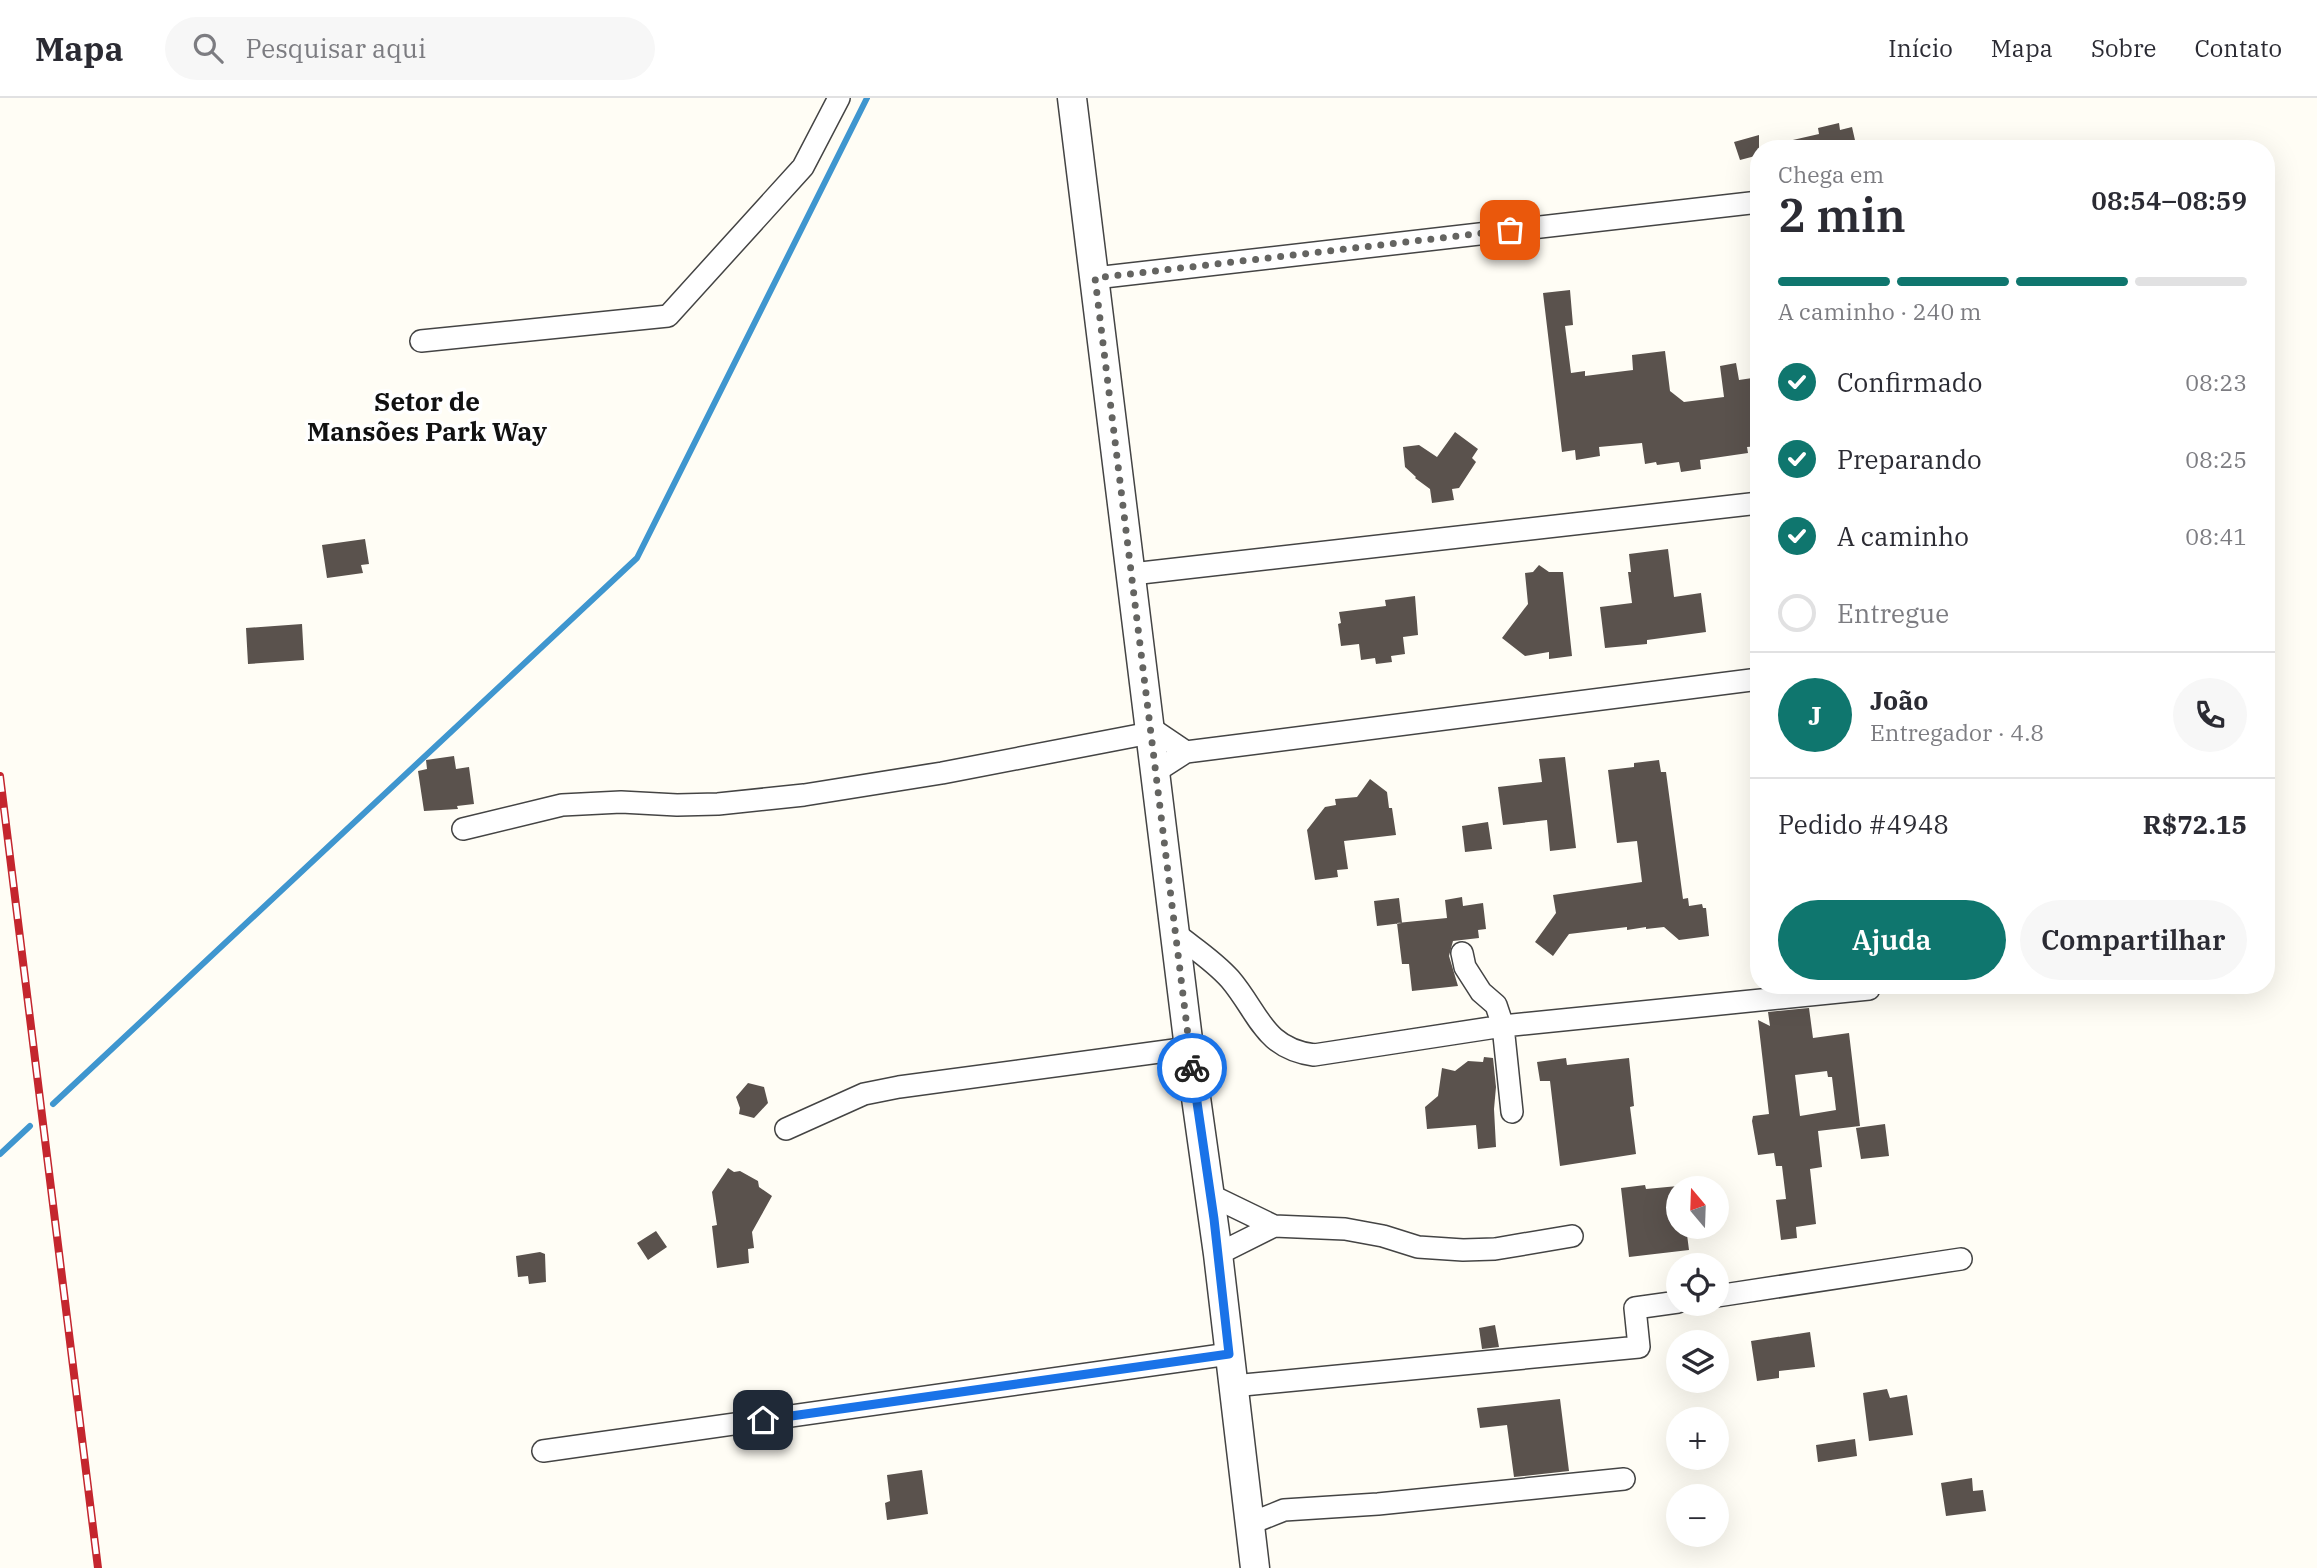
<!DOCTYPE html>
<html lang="pt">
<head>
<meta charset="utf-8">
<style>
  body { margin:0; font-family:"IBM Plex Serif",serif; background:#f7f7f7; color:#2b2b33; height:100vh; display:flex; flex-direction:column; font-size:26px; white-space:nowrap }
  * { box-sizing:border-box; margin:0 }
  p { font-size:23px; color:#7c7c81 }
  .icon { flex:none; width:38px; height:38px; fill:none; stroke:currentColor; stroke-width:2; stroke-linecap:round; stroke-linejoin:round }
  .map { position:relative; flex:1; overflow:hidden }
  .details { position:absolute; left:1750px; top:42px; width:525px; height:854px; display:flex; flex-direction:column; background:#fff; border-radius:28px; box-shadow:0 7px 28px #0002 }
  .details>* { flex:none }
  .needle { width:46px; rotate:341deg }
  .fabs { position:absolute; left:1666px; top:1078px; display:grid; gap:14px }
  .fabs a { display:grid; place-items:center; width:63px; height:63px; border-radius:50%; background:#fff; box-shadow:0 7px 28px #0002; font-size:35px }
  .pin { position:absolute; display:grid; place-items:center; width:60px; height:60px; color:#fff; margin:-30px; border-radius:14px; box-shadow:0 4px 10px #0006 }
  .courier { position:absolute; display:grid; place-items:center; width:70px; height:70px; margin:-35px; border:5px solid #1a73e8; border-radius:50%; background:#fff; color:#222; box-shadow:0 2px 9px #0007 }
  .headline em { font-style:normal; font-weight:600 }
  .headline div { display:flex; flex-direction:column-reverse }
  .headline { display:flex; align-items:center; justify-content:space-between; height:119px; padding:0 28px }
  h1 { font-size:46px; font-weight:600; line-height:52px }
  .bar { display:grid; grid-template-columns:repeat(4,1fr); gap:10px 7px; align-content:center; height:84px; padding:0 28px }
  .bar i { height:9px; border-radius:5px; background:#e1e1e2 }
  .bar .selected { background:#0f766e }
  .bar p { grid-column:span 4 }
  .line { display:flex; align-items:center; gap:18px; padding:0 28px; border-top:2px solid #e1e1e2 }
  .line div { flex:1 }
  .round { display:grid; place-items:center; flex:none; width:74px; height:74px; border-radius:37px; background:#f7f7f7 }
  ol { padding:0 28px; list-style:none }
  li { display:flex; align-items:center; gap:21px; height:77px }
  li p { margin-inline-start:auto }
  li .icon { padding:7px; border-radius:50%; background:#0f766e; color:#fff; stroke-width:4 }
  li:last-child { color:#7c7c81 }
  li i { width:38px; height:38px; border:4px solid #e1e1e2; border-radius:50% }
  .button { display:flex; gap:14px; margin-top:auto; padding:14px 28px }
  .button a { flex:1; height:80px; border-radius:42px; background:#0f766e; color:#fff; font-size:28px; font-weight:600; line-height:80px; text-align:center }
  .button a+a { background:#f7f7f7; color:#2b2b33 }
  header { display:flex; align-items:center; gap:42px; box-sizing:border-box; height:98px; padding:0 35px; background:#fff; border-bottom:2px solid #e1e1e2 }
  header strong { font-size:33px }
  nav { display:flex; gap:38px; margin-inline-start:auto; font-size:24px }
  .search { width:490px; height:63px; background:#f7f7f7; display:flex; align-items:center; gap:18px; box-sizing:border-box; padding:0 24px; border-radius:38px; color:#7c7c81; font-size:26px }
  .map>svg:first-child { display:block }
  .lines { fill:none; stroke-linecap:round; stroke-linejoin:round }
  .stream { stroke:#3f96cf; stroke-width:6 }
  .building { fill:#5a524d; fill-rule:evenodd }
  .minor-casing { stroke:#444; stroke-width:24 }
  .tertiary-casing { stroke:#444; stroke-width:31 }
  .minor { stroke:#fff; stroke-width:21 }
  .tertiary { stroke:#fff; stroke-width:28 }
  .rail-casing { stroke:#c4262e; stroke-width:8 }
  .rail { stroke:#fff; stroke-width:5; stroke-dasharray:16; stroke-linecap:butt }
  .done { stroke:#646461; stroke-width:7; stroke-dasharray:0 12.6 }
  .route { stroke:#1a73e8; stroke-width:9 }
  .labels { text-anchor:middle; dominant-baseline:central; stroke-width:7; stroke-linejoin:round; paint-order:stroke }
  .district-label { font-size:26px; font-weight:bold; fill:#111; stroke:#fff }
</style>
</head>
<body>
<header>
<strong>Mapa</strong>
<div class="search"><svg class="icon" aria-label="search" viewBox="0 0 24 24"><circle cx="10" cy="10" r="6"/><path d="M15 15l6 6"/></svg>Pesquisar aqui</div>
<nav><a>Início</a><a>Mapa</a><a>Sobre</a><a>Contato</a></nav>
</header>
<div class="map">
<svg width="2317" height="1470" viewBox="0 0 2317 1470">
  <rect width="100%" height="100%" fill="#fffdf5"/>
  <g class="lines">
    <path class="stream" d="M53,1006L637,460L867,0
      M0,1056L30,1028"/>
  </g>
  <path class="building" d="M1839,25L1840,32L1852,29L1857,51H1784V44L1819,36L1818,30Z
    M1759,37V57L1740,62L1734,44Z
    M1570,192L1573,227L1565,228L1571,275L1585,273V278L1633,272L1632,257L1665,253L1670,293L1684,304L1724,299L1720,268L1736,265L1739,282L1759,279V348L1747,349L1748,355L1700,362L1701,371L1681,374L1679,364L1657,367L1656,364L1645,366L1642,345L1599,349L1600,358L1576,362L1575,352L1562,354L1543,195Z
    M1455,334L1478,351L1472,360L1476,364L1459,390L1452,391L1454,402L1432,405L1430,391L1415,380L1416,379L1405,369L1403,349L1419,347L1437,359Z
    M365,441L369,466L361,467L363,475L327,480L322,447Z
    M1668,451L1674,499L1701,495L1706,534L1647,542V546L1605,550L1600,509L1632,505L1628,474H1631L1629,456Z
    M1539,467L1549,474H1563L1572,558L1549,561V554L1525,558L1502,540L1528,506L1525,475L1533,474Z
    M1415,498L1418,537L1403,539L1405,556L1391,558L1392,564L1376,566L1375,560L1361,562L1359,546L1341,548L1338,526L1341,525L1339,514L1386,508L1385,502Z
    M302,526L304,562L248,566L246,530Z
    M454,658L456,671L469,669L474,706L457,708L458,711L424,713L418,673L427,671L426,662Z
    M1565,659L1576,750L1550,753L1547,722L1503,727L1498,689L1542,684L1539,661Z
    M1659,662L1661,674H1666L1683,801L1688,800L1689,808L1702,806L1703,810H1706L1709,838L1679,842L1664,829L1646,831V829L1627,832V829L1569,836L1553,858L1535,844L1556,815L1553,797L1642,784L1637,743L1617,745L1608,672L1634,669V665Z
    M1370,681L1387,694L1389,710H1392L1396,737L1344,743L1348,771L1337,772L1338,779L1315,782L1307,732L1325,709L1336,707L1335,701L1357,699Z
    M1488,724L1492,751L1465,754L1462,728Z
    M1462,799L1463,808L1483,805L1486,831L1478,832L1479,840L1453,843L1449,858L1458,888L1412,893L1409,866H1402L1397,825L1447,820L1445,802Z
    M1399,800L1402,825L1377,828L1374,803Z
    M1809,910L1813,940L1849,935L1860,1028L1818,1033L1822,1069L1810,1071L1816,1126L1796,1129L1797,1140L1781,1142L1776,1102L1786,1101L1782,1068H1776L1774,1055L1758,1057L1752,1023L1753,1018L1769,1016L1758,922L1770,928L1768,914ZM1827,973L1828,979H1832L1836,1012L1800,1018L1795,977Z
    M1484,959L1493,960L1496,989L1494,1011L1496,1049L1478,1051L1476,1027L1427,1031L1425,1009L1438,998L1442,970L1455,973L1468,963L1483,964Z
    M1566,960L1567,967L1629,960L1634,1008L1630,1009L1636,1056L1560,1068L1550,983H1540L1537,964Z
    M748,985L764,989L768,1005L754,1020L739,1016L740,1010L736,999Z
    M1885,1026L1889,1058L1861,1061L1856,1030Z
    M728,1070L734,1074L740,1073L758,1083L759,1089L772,1098L752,1134L754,1150L748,1151L749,1165L717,1170L712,1128L717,1127L712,1094Z
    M1645,1087L1646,1091L1678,1088V1129H1686L1689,1152L1629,1159L1621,1090Z
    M656,1133L667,1149L648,1162L637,1145Z
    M540,1154L545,1156L546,1184L529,1186L528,1178L518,1179L516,1158Z
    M1495,1227L1499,1249L1482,1251L1479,1230Z
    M1810,1234L1815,1269L1779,1273V1280L1757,1283L1751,1243Z
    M1887,1291L1890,1300L1907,1297L1913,1337L1869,1343L1863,1295Z
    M1560,1301L1569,1373L1514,1379L1507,1327L1480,1330L1477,1310Z
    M1855,1341L1857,1358L1818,1364L1816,1347Z
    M922,1372L928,1416L887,1422L885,1405L890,1403L887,1377Z
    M1972,1380L1973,1393L1983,1392L1986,1413L1946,1418L1941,1385Z"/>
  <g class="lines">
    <g class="minor-casing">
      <path id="minor" d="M1095,180L1759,104
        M421,243L668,218L803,69L839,0
        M1132,476L1759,405
        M1149,629L1186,654
        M1155,674L1186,654L1759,581
        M463,731L562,707L621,704L677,707L718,706L804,697L942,675L1150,635
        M1176,836C1195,851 1214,863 1230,881C1259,915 1263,950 1314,957L1503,928L1869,891
        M1462,855L1465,869L1481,894L1496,907L1503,928L1512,1014
        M786,1031L864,996L899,989L1189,950
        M1210,1097L1274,1128L1345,1131L1383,1138L1418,1149L1463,1152L1495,1151L1572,1138
        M1218,1156L1274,1128
        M1717,1198L1961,1161
        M1233,1288L1639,1249L1635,1210L1678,1204
        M543,1353L1229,1256
        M1249,1426L1284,1412L1378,1406L1624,1381"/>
    </g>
    <g class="tertiary-casing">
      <path id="tertiary" d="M1072,0L1189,950L1218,1156L1255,1470"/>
    </g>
    <use href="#minor" class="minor"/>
    <use href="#tertiary" class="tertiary"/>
    <g class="rail-casing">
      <path id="rail" d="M0,678L98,1470"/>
    </g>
    <use href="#rail" class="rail"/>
  </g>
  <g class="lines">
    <path class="done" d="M1192,970L1095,180L1510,132"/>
    <path class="route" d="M763,1322L1229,1256L1214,1121L1192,970"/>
  </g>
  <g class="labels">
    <g class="district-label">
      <text x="427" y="303">Setor de<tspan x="427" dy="30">Mansões Park Way</tspan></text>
    </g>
  </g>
</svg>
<div class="fabs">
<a><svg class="needle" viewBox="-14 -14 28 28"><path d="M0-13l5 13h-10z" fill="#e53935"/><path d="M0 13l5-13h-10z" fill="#7c7c81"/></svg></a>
<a><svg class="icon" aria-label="locate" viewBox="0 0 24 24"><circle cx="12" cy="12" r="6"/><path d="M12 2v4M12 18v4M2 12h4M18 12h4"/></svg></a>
<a><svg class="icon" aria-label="layers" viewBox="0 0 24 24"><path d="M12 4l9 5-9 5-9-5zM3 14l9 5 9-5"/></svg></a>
<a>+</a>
<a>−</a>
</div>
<div class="pin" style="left:1510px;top:132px;background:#ea580c"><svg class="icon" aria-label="bag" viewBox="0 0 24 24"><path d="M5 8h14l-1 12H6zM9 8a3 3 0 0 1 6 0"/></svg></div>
<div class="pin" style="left:763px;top:1322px;background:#1f2937"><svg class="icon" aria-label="home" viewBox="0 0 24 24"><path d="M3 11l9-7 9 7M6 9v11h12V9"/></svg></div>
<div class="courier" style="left:1192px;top:970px"><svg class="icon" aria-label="bike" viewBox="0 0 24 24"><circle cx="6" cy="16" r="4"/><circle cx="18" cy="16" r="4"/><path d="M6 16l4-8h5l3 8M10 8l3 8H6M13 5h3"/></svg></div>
<section class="details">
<div class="headline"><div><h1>2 min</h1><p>Chega em</p></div><em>08:54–08:59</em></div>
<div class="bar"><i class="selected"></i><i class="selected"></i><i class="selected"></i><i></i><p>A caminho · 240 m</p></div>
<ol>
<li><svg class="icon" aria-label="check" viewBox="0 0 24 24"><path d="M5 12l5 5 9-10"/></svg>Confirmado<p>08:23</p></li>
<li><svg class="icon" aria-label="check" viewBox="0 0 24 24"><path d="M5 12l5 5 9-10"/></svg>Preparando<p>08:25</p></li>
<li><svg class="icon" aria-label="check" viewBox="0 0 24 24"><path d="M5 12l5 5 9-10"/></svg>A caminho<p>08:41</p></li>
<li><i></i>Entregue</li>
</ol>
<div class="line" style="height:126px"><b class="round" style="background:#0f766e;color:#fff">J</b><div><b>João</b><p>Entregador · 4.8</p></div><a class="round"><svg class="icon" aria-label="phone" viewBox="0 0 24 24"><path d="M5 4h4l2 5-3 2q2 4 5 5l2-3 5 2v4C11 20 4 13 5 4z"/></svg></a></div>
<div class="line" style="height:91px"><div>Pedido #4948</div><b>R$72.15</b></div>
<div class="button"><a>Ajuda</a><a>Compartilhar</a></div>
</section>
</div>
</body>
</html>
